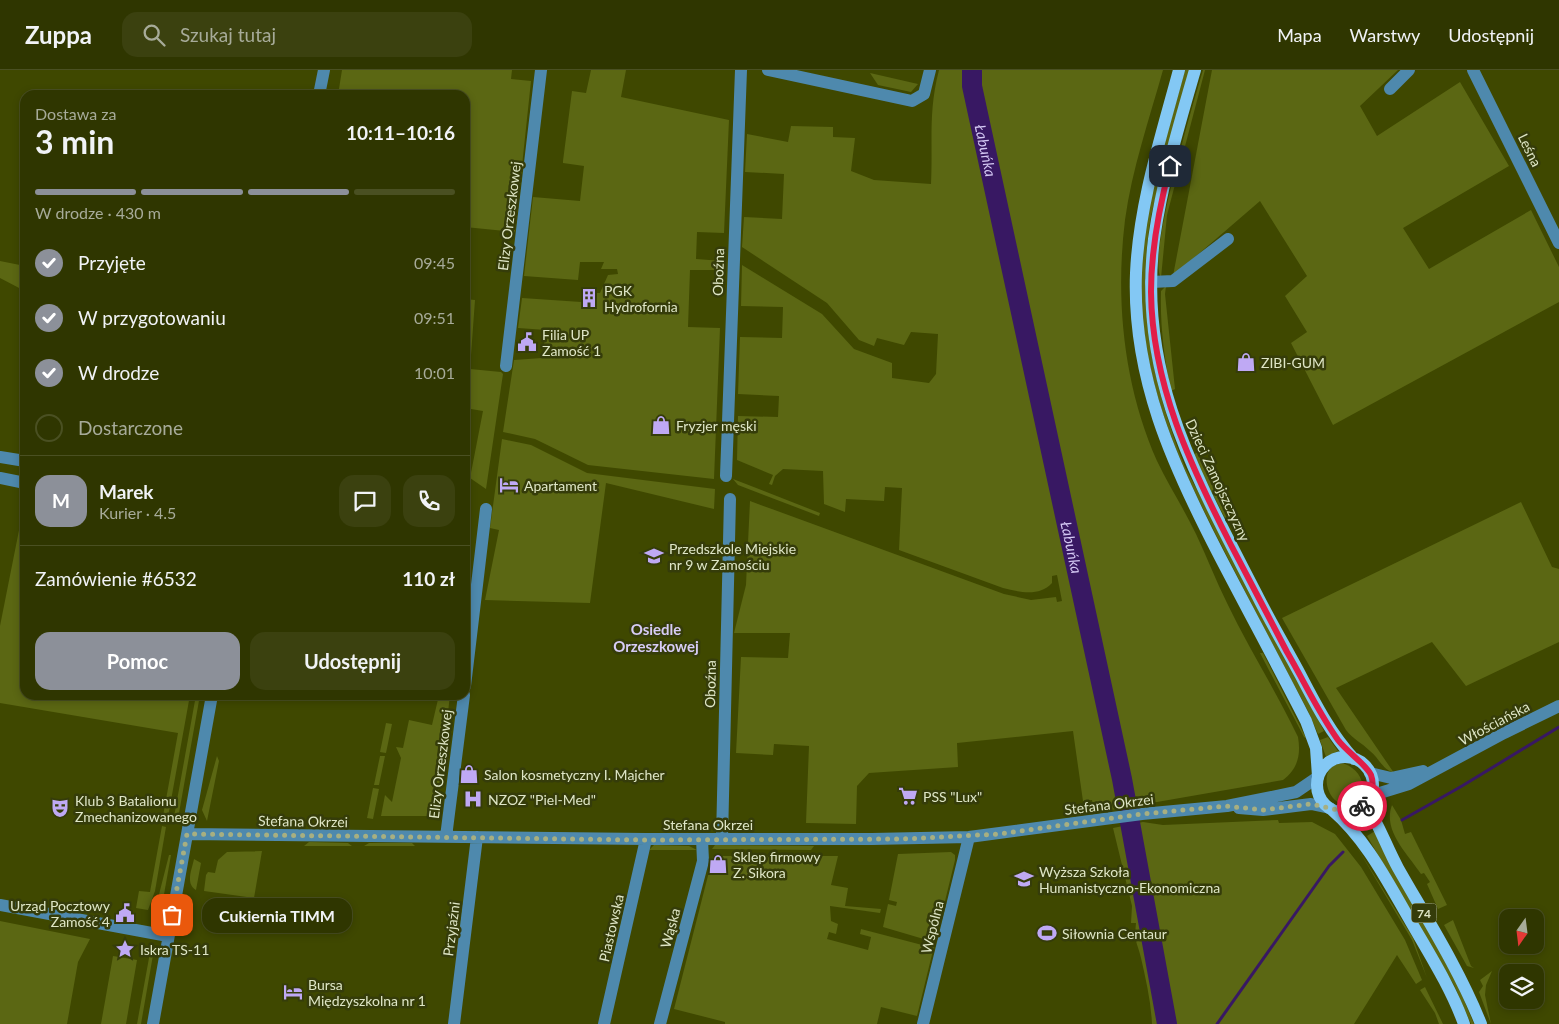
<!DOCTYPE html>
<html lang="pl">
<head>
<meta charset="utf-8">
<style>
  body { margin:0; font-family:Lato,sans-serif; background:#3b410f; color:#f1f3f6; height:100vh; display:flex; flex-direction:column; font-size:19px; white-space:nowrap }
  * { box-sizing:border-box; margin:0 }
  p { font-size:16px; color:#a7ab99 }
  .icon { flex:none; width:28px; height:28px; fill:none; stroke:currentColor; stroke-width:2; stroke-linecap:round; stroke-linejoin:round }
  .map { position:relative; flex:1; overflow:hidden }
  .drawer { position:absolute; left:20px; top:20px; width:450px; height:610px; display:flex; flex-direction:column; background:#2f3600; border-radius:15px; box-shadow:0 2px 8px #0003,0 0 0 1px #4a5022 }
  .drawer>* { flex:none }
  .needle { width:32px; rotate:194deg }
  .controls { position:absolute; left:1499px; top:839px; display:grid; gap:10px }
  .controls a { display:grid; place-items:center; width:45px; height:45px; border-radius:10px; background:#2f3600; box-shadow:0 2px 8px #0003,0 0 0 1px #4a5022; font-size:25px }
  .pin { position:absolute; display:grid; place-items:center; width:42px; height:42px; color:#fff; margin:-21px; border-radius:10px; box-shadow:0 2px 8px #0006 }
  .courier { position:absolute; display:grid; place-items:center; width:50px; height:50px; margin:-25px; border:4px solid #e11d48; border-radius:50%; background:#fff; color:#222; box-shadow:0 1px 6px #0007 }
  .bubble { position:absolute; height:35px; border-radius:15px; background:#2f3600; box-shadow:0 2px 8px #0003,0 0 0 1px #4a5022; font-size:16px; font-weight:700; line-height:35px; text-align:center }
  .overview em { font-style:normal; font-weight:700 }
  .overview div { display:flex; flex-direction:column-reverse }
  .overview { display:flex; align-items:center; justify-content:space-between; height:85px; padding:0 15px }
  h1 { font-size:32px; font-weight:700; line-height:38px }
  .bar { display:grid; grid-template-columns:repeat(4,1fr); gap:8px 5px; align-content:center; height:60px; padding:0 15px }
  .bar i { height:6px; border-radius:4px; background:#4a5022 }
  .bar .on { background:#8c9099 }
  .bar p { grid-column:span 4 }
  .line { display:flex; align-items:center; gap:12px; padding:0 15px; border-top:1px solid #4a5022 }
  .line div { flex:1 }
  .round { display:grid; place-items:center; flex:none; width:52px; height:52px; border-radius:15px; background:#3b410f }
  ol { padding:0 15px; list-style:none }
  li { display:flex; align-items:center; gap:15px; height:55px }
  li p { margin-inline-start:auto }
  li .icon { padding:5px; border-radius:50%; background:#8c9099; color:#fff; stroke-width:4 }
  li:last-child { color:#a7ab99 }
  li i { width:28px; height:28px; border:2px solid #4a5022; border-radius:50% }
  .primary-button { display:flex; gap:10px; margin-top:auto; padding:10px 15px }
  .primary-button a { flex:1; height:58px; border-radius:15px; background:#8c9099; color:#fff; font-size:20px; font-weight:700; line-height:58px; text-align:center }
  .primary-button a+a { background:#3b410f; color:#f1f3f6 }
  header { display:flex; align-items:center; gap:30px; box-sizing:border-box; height:70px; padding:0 25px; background:#2f3600; border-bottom:1px solid #4a5022 }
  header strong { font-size:24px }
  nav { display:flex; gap:28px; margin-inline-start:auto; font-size:18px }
  .search { width:350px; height:45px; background:#3b410f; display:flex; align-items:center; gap:12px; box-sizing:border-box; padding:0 18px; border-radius:15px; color:#a7ab99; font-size:19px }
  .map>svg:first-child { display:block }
  .green { fill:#5b6713 }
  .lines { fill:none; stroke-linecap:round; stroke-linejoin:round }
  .stream { stroke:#381863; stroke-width:3 }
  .river { stroke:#381863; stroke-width:20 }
  .minor { stroke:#4e89ad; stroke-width:12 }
  .major { stroke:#83c8f4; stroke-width:12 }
  .done { stroke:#a7af81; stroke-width:5; stroke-dasharray:0 9 }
  .route { stroke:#e11d48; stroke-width:6 }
  .labels { text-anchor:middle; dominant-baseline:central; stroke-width:5; stroke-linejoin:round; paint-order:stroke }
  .shield { fill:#353c0a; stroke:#acb38e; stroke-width:1 }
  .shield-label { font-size:12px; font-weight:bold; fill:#dfe6c6 }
  .street-label { font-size:14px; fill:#dfe6c6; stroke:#353c0a }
  .poi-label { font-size:14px; fill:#dfe6c6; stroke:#353c0a; text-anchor:start }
  .water-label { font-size:15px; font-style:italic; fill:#d3c7f3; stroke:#353c0a }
  .neighbourhood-label { font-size:15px; font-weight:bold; fill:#d7ccf6; stroke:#353c0a }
</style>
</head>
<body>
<header>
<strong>Zuppa</strong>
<div class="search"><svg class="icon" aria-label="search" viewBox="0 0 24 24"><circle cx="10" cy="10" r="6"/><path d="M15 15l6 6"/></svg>Szukaj tutaj</div>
<nav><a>Mapa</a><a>Warstwy</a><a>Udostępnij</a></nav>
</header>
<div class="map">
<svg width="1559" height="954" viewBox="0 0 1559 954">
  <rect width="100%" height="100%" fill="#3f4800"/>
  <path class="green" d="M342,0H512L511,9L531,11L515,162L465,157V25H338Z
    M591,0H626L621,27L729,50L724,163L697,162L696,189L723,191V200H690L688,257L720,258L714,409L588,395L535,369L503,362L514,290L542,288L546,260L518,258L522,228L596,233L597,223H600L608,205L618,204L617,199H601L604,192H580L578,210L524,206L533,127L580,131L584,96L563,93V91L572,21L586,23Z
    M939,0H1163C1149,50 1132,99 1125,150C1115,231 1124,316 1157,391C1169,416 1184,439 1196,464C1207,487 1216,511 1227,533C1249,579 1276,621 1298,667C1301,684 1298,699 1283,710L1111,740L1105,733L1093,735L1092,730L1083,731L1073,661L957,673L958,697L869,703L857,716L856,754L806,753L809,676L774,674L773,685L736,683L741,587L788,588L790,563H734L746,515L750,431L1004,524L1031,530L1056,527L1057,532L1062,531L1057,505L1052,506V513C1039,527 1020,522 1003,518L899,480L902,418L885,417L884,431L846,429L845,442L824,434L823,401L783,399L775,406L772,415L769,414L773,405L737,390L738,346L778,347L779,326L738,324L740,267L782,268L783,237L741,236L742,195L822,244L854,279L892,293V308L929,313L936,304L938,264L911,262L904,275L877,268L874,276L859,270L827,233L742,177L744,147L782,149L784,104L745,102L747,64L788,72L791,56L833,57V67L855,68L851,101L874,110L931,114C933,72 928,42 939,0Z
    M1185,0H1190C1181,34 1172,69 1162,103C1158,121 1151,140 1149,159C1137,244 1154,318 1185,397L1324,661L1318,664L1308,641C1282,592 1256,543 1231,494C1181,398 1134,303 1142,191C1147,126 1168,62 1185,0Z
    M1203,0H1205L1167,145L1161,208C1147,187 1194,31 1203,0Z
    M1212,0H1398L1360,36L1377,66L1460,12L1509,96L1403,158L1429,199L1531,140L1559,197V232L1333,355L1291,273L1307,262L1285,226L1307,206L1260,131L1173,206Z
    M870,3L918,14L911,22L878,15Z
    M0,191L25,196L21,219L0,208Z
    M1166,216L1165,224L1175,319L1171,321C1164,287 1160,256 1161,221Z
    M465,229L475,230L470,299L501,302L503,304L486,419L470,408L483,341L465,338Z
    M502,369L531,375L587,403L715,419L714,439L606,413L590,533L485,530L499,460L490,458Z
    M1197,382L1234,451L1231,452L1226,450L1193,386Z
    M733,409L820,443L819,446L738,415Z
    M25,430V625H190L168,747L163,746L178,663L0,633V556Z
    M1521,432L1552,497L1559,499V572L1466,616L1432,572L1336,618L1394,703C1382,699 1379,688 1370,681C1362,673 1353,669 1346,660L1282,548Z
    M1260,583H1263L1306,668L1304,667Z
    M196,625H200L179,743L174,747Z
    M439,625H450L436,746H381L385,725L392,732L401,688L396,677L403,678L409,650L432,655Z
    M386,653L392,654L386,683L380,682Z
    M1328,667L1338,681L1326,687L1320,670Z
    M217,686L219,691L207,751L202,740Z
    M380,686H385L379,715H374Z
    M1345,694C1360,700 1367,715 1360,730L1350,736C1324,736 1316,691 1345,694Z
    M373,718L379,719L373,749L367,748Z
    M1392,735L1401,750L1405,764L1411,762L1447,835L1438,839L1427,814L1430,812L1424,803L1421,804C1409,785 1382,761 1392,735Z
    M1366,740L1373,755L1363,761L1353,748Z
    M1278,750L1279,753L1312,752L1335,764L1361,797L1405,870L1422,910L1416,914L1397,885L1354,954H1152C1151,932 1146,910 1141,888C1137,871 1134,873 1136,853H1131L1132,836L1113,758L1143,752L1163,755Z
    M162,756L166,757L155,821L148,840L136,838L139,821L150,822Z
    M1375,761L1455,909L1474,954H1471L1454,915L1367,766Z
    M309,772L348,773L352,776H304Z
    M369,773H412L415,776H364Z
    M1355,774L1413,868L1427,908L1412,870Z
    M654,775L689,776L697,780H649Z
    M715,775L814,776L811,780L712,779Z
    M262,781L254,828L204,821L206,805L208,802L215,803L218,790L227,782Z
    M951,782L955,785V790L917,946L881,937L877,954H725V952L674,939L713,786H838L831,815L848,818L845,836L881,839L880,843L830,836L831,851L838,854L836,864L829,862L827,869L868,880L871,867L860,864L861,859L926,876L927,870L883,857L888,834L896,836L897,832L889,830L898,784Z
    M169,785H171L160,847L157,853L151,856Z
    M194,789L201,793L196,820C185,814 192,799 194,789Z
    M1453,850L1471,896L1474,898L1467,896L1444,855Z
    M0,851L90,869L78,892L67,954H0Z
    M149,875L153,885L141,954H137L149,888Z
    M113,886L137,890L126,954H101Z
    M1492,901L1486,915L1485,925L1491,954L1479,922L1483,916L1480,910Z
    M1425,917L1443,954H1439L1435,943L1420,920Z"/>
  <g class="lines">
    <path class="stream" d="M1402,750L1462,716L1559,657
      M1217,954L1329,796L1343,782"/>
    <path class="river" id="s1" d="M972,0V16L1122,709L1167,954"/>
    <path class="minor" d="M768,0L912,31L924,24L930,0
      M1473,0L1559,173
      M1390,19L1409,0
      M319,25L324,0
      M1151,212L1173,211L1228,169
      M506,296L541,0
      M0,387L25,391
      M726,406L741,0
      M0,408L25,413
      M465,616L486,439
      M1370,703L1391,708L1423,701
      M1370,726L1409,714L1504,663L1559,636
      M1239,738L1263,740L1311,734L1330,738
      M187,764L646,769H872L969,767L1142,744L1227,736L1296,722L1318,707
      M446,767L464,625
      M722,769L730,429
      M0,835L168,866
      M153,954L212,625
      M454,954L477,767
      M604,954L646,769
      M660,954L703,791L702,769
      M923,954L969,767"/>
    <path class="major" d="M1179,0C1161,67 1139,134 1136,203C1132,306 1172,394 1218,483C1247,539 1277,594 1306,651L1316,678L1318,706
      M1195,0C1179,55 1162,112 1154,169C1137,306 1196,406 1256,523C1270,551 1286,578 1301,606C1316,635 1331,664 1354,689
      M1317 715a28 28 0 1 1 56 0a28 28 0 1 1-56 0Z
      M1365,733C1379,754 1386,776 1398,798C1427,849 1459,899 1481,954
      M1331,739C1367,770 1387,811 1411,852C1430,885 1451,918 1464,954"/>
  </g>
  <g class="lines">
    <path class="done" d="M172,845L187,764L646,770L903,769L999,764L1142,744L1226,736L1263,740L1311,734L1346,742L1362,736"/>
    <path class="route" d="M1170,96C1159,138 1151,179 1151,222C1152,314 1190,395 1231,475C1250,511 1268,546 1287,582C1304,611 1318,642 1338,670C1347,682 1366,694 1371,705C1375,716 1371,728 1362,736"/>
  </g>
  <defs>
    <g id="building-bare" transform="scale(1.5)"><path d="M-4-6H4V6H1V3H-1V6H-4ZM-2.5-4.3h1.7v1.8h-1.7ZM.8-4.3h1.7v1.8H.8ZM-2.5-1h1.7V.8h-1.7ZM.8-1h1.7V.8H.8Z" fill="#bfa9f4" stroke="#353c0a" stroke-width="2.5" paint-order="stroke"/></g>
    <g id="civic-bare" transform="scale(1.5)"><path d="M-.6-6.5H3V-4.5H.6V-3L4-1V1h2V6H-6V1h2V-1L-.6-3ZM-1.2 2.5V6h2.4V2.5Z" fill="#bfa9f4" stroke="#353c0a" stroke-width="2.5" paint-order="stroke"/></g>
    <g id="shop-bare" transform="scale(1.5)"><path d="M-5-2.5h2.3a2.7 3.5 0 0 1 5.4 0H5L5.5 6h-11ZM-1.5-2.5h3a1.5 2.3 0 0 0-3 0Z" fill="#bfa9f4" stroke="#353c0a" stroke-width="2.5" paint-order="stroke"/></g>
    <g id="hotel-bare" transform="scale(1.5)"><path d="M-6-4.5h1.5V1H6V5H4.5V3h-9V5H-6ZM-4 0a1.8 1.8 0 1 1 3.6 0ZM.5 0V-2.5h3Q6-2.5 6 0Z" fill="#bfa9f4" stroke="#353c0a" stroke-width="2.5" paint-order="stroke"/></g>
    <g id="school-bare" transform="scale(1.5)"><path d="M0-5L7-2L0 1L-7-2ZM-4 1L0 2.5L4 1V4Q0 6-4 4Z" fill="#bfa9f4" stroke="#353c0a" stroke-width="2.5" paint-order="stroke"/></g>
    <g id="supermarket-bare" transform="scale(1.5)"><path d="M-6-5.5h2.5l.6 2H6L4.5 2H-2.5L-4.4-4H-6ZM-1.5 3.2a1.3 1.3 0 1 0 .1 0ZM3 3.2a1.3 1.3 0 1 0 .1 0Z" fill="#bfa9f4" stroke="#353c0a" stroke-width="2.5" paint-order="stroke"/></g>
    <g id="hospital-bare" transform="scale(1.5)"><path d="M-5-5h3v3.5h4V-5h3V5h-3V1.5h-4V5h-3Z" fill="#bfa9f4" stroke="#353c0a" stroke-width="2.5" paint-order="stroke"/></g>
    <g id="theatre-bare" transform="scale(1.5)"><path d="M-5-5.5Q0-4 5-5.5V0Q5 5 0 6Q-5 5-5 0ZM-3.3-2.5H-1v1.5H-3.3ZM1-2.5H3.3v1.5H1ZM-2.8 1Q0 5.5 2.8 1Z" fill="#bfa9f4" stroke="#353c0a" stroke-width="2.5" paint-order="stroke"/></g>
    <g id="university-bare" transform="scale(1.5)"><path d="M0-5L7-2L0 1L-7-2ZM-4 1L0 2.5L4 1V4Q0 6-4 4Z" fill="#bfa9f4" stroke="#353c0a" stroke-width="2.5" paint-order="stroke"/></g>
    <g id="stadium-bare" transform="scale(1.5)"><path d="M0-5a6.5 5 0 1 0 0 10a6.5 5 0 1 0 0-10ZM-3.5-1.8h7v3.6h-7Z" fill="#bfa9f4" stroke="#353c0a" stroke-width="2.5" paint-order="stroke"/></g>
    <g id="sight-bare" transform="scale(1.5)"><path d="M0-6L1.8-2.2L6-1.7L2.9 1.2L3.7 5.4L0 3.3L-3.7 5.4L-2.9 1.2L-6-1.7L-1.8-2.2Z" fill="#bfa9f4" stroke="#353c0a" stroke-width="2.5" paint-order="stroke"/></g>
  </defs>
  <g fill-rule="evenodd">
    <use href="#building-bare" x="589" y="228"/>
    <use href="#civic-bare" x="527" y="272"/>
    <use href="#shop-bare" x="1246" y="292"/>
    <use href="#shop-bare" x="661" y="355"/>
    <use href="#hotel-bare" x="509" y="415"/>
    <use href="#school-bare" x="654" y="486"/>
    <use href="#shop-bare" x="469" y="704"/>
    <use href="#supermarket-bare" x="908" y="726"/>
    <use href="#hospital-bare" x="473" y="729"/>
    <use href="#theatre-bare" x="60" y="738"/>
    <use href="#shop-bare" x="718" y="794"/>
    <use href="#university-bare" x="1024" y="809"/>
    <use href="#civic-bare" x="125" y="843"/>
    <use href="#stadium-bare" x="1047" y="863"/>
    <use href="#sight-bare" x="125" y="879"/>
    <use href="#hotel-bare" x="293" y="922"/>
  </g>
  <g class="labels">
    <rect class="shield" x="1411.5" y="833.5" width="25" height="19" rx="4"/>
    <g class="shield-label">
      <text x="1424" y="843">74</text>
    </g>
    <g class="street-label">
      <text transform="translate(1530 80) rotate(64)">Leśna</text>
      <text transform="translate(509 146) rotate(-83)">Elizy Orzeszkowej</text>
      <text transform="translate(718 202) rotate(-88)">Oboźna</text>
      <text transform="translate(1218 410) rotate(65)">Dzieci Zamojszczyzny</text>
      <text transform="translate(710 614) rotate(-89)">Oboźna</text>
      <text transform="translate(1494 653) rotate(-28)">Włościańska</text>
      <text transform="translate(440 694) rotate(-83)">Elizy Orzeszkowej</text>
      <text transform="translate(1109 734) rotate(-7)">Stefana Okrzei</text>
      <text transform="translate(303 751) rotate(1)">Stefana Okrzei</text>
      <text x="708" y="754">Stefana Okrzei</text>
      <text transform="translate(932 857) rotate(-76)">Wspólna</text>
      <text transform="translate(611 858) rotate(-77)">Piastowska</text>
      <text transform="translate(670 858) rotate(-75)">Wąska</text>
      <text transform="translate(451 859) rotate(-83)">Przyjaźni</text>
    </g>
    <g class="poi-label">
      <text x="604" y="220">PGK<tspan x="604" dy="16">Hydrofornia</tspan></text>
      <text x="542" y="264">Filia UP<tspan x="542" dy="16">Zamość 1</tspan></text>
      <text x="1261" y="292">ZIBI-GUM</text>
      <text x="676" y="355">Fryzjer męski</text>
      <text x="524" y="415">Apartament</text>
      <text x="669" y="478">Przedszkole Miejskie<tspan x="669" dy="16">nr 9 w Zamościu</tspan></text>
      <text x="484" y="704">Salon kosmetyczny I. Majcher</text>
      <text x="923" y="726">PSS "Lux"</text>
      <text x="488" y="729">NZOZ "Piel-Med"</text>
      <text x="75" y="730">Klub 3 Batalionu<tspan x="75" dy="16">Zmechanizowanego</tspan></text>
      <text x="733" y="786">Sklep firmowy<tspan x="733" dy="16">Z. Sikora</tspan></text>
      <text x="1039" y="801">Wyższa Szkoła<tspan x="1039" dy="16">Humanistyczno-Ekonomiczna</tspan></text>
      <text x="110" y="835" text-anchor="end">Urząd Pocztowy<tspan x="110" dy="16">Zamość 4</tspan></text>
      <text x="1062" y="863">Siłownia Centaur</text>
      <text x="140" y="879">Iskra TS-11</text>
      <text x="308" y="914">Bursa<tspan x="308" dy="16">Międzyszkolna nr 1</tspan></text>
    </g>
    <g class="water-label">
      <text stroke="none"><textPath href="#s1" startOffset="82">Łabuńka</textPath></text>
      <text stroke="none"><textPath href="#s1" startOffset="488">Łabuńka</textPath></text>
    </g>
    <g class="neighbourhood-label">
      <text x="656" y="559">Osiedle<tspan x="656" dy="17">Orzeszkowej</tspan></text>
    </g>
  </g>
</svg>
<div class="controls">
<a><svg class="needle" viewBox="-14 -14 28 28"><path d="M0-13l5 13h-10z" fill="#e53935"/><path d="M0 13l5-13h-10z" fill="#a7ab99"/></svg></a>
<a><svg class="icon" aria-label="layers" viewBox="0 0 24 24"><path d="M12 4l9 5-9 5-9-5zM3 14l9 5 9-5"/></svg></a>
</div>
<div class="pin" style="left:172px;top:845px;background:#ea580c"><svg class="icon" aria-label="bag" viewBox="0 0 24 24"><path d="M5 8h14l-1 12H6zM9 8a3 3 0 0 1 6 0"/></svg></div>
<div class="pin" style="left:1170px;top:96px;background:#1f2937"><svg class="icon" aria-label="home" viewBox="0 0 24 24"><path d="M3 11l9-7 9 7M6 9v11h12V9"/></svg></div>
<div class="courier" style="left:1362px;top:736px"><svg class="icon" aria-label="bike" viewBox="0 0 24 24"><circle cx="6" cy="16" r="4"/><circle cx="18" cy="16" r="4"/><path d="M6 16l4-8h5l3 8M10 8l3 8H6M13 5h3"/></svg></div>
<div class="bubble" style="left:202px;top:828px;width:150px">Cukiernia TIMM</div>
<section class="drawer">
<div class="overview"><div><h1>3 min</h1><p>Dostawa za</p></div><em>10:11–10:16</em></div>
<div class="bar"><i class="on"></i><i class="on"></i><i class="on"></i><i></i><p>W drodze · 430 m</p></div>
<ol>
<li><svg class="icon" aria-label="check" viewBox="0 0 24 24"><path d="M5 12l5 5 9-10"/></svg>Przyjęte<p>09:45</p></li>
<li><svg class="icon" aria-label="check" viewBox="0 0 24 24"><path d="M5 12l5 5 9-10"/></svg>W przygotowaniu<p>09:51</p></li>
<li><svg class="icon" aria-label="check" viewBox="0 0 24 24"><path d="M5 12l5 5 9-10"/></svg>W drodze<p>10:01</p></li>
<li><i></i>Dostarczone</li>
</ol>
<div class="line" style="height:90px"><b class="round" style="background:#8c9099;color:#fff">M</b><div><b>Marek</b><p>Kurier · 4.5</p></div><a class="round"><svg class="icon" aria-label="chat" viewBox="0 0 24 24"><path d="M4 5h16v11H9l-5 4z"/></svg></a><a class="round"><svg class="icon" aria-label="phone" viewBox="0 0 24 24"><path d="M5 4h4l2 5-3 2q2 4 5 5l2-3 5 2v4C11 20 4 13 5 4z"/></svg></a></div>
<div class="line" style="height:65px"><div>Zamówienie #6532</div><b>110 zł</b></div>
<div class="primary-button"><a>Pomoc</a><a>Udostępnij</a></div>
</section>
</div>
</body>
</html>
